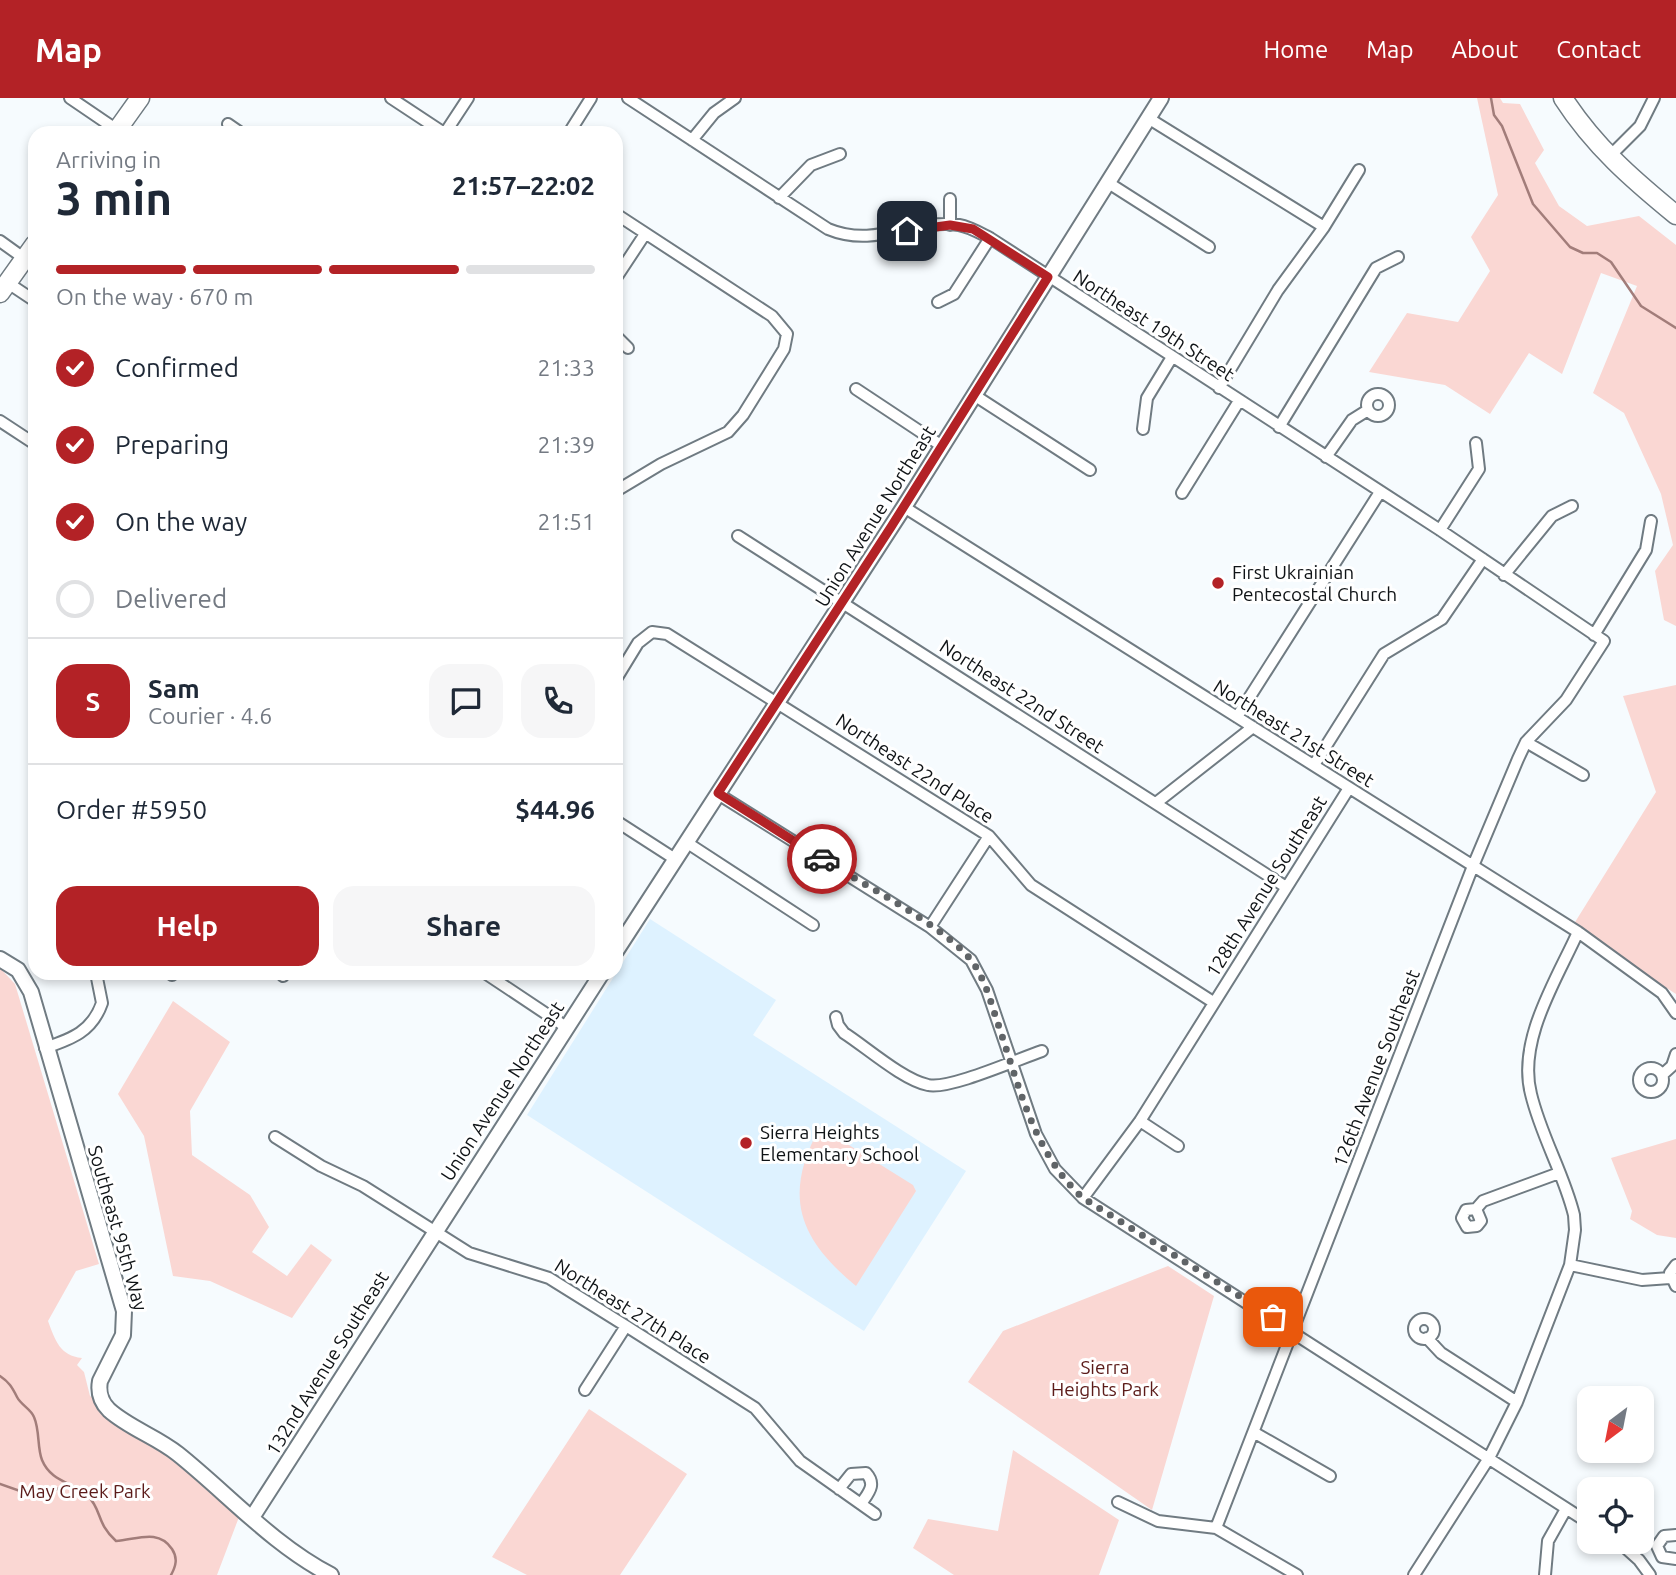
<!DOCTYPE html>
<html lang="en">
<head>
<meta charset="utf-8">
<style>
  body { margin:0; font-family:Ubuntu,sans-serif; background:#f6f6f7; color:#1f2937; height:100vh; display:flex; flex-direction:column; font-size:26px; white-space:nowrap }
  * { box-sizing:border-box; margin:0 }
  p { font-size:23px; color:#747a83 }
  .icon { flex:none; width:38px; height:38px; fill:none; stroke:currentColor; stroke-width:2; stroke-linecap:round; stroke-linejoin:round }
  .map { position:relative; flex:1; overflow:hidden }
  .panel { position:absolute; left:28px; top:28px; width:595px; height:854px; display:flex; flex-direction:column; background:#fff; border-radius:21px; box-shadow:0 4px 10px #0003 }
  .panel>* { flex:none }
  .needle { width:46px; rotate:212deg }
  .tools { position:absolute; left:1577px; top:1288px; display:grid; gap:14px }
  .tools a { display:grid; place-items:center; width:77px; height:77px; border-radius:14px; background:#fff; box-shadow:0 4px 10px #0003; font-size:35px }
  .pin { position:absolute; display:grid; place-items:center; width:60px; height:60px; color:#fff; margin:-30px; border-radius:14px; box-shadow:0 4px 10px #0006 }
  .courier { position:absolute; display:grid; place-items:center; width:70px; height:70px; margin:-35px; border:5px solid #b32226; border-radius:50%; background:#fff; color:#222; box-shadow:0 2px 9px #0007 }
  .summary em { font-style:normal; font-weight:700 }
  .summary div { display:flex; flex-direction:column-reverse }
  .summary { display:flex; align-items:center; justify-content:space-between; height:119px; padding:0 28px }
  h1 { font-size:46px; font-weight:700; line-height:52px }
  .bar { display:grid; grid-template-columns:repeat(4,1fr); gap:10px 7px; align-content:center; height:84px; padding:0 28px }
  .bar i { height:9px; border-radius:5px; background:#e0e1e3 }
  .bar .active { background:#b32226 }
  .bar p { grid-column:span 4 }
  .line { display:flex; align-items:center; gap:18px; padding:0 28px; border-top:2px solid #e0e1e3 }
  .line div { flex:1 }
  .round { display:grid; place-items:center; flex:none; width:74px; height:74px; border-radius:21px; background:#f6f6f7 }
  ol { padding:0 28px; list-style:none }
  li { display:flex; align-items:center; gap:21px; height:77px }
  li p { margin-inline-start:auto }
  li .icon { padding:7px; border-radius:50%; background:#b32226; color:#fff; stroke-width:4 }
  li:last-child { color:#747a83 }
  li i { width:38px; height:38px; border:4px solid #e0e1e3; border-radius:50% }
  .cta { display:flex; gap:14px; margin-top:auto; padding:14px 28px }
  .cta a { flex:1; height:80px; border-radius:21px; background:#b32226; color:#fff; font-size:28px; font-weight:700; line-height:80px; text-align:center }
  .cta a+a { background:#f6f6f7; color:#1f2937 }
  header { display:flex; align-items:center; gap:42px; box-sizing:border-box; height:98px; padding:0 35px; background:#b32226; color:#fff }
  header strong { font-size:33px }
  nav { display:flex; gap:38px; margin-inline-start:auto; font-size:24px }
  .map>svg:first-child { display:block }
  .built { fill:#def2ff }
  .green { fill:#fad7d3 }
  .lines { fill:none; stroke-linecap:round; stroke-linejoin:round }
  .stream { stroke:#a27d7a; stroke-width:2.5 }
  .minor-casing { stroke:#707b82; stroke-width:14 }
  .tertiary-casing { stroke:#707b82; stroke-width:18 }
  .primary-casing { stroke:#707b82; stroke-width:21 }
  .minor { stroke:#fff; stroke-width:10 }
  .tertiary { stroke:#fff; stroke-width:14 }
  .primary { stroke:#fff; stroke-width:18 }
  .done { stroke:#606467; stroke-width:7; stroke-dasharray:0 12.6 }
  .route { stroke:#b32226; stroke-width:9 }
  .poi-dot { fill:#b32226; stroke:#fff; stroke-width:2.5 }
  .labels { text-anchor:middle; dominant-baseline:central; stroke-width:6; stroke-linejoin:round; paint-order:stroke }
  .street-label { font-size:19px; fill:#0f1316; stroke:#fff }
  .poi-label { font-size:19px; fill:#0f1316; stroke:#fff; text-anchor:start }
  .park-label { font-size:19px; fill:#5b1b19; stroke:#fff }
</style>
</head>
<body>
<header>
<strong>Map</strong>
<nav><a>Home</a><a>Map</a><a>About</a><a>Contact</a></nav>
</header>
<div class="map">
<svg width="1676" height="1477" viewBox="0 0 1676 1477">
  <rect width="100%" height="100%" fill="#f6fbfe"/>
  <path class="built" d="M650,821L776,902L753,937L966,1073L864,1233L527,1017Z"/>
  <path class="green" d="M1477,0H1500L1503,5L1520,6L1544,52L1535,65L1559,108L1587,128L1639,118L1676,147V528L1664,522L1655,473L1673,447L1661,396L1624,315L1593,295L1637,188L1601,175L1562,276L1529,255L1490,316L1445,287L1369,274L1407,215L1458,224L1490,173L1471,139L1498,97Z
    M1676,587V896L1572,829L1656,694L1623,598Z
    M0,870L15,886L99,1166L76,1173L48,1223C55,1242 60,1258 82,1260L77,1267L84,1274L90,1298L186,1359L239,1419L217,1477H0Z
    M173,903L230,944L190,1013L192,1057L250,1097L269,1129L252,1154L287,1178L311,1146L332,1162L292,1220L210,1183L173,1178L144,1038L118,996Z
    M820,1029L913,1087L916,1093L856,1188C799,1141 782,1098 820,1029Z
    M1676,1041V1140L1657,1137L1630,1121L1632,1113L1611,1060Z
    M1168,1168L1214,1198L1152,1412L968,1284L1003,1233Z
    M589,1311L687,1376L620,1477H527L492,1459Z
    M1013,1352L1119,1422L1099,1477H954L913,1450L928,1421L998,1433Z"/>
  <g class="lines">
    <path class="stream" d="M1491,0L1494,17L1502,28L1533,106L1570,149L1583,155H1597L1611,164L1641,208L1676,230
      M0,1278C9,1284 12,1289 17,1299C21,1307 31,1311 34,1319C40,1333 37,1349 42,1362C51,1384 73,1384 88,1398C102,1412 96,1425 116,1443C136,1442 158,1430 172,1451C178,1460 176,1468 171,1477
      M0,1386L37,1399L65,1388"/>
    <g class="minor-casing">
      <path id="minor" d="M70,0L117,32
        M391,0L444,35
        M628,0L828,131C876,151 913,120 959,127C970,129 980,135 990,140L1440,432L1604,543L1566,602L1526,644L1518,661L1473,768L1216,1430
        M1148,20L1324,129
        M228,26L241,35
        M445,35L468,0
        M569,35L591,0
        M692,42L714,15L735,0
        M1608,60L1640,28L1654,0
        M1107,84L1209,149
        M779,100L811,67L840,56
        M616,116L772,218L787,236L784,251L743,317L728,334L661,366L616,393
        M950,127V101
        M0,143L25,161
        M616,180L645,136
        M8,185L35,203
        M938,204L954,196L990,140
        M616,238L628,250
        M1219,290L1278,192L1324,129L1359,72
        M856,291L942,348
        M1367 307a11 11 0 1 1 22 0a11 11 0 1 1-22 0Z
        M974,297L1090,372
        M0,323L35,346
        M1279,329L1376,170L1398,159
        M1143,331L1147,300L1172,259
        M1326,359L1352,322L1368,312
        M1182,395L1239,303
        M904,409L1578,834L1662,895L1676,915
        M1440,432L1479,371L1476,345
        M738,438L1286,789
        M1504,477L1552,418L1572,408
        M1594,537L1646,452L1651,423
        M616,581L638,545L652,534L667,536L989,738L1031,787L1213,904
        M1237,619L1380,394
        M1526,644L1583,677
        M1314,667L1384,556L1442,521L1483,461
        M718,696L930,829L971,862L987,892L1036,1036L1055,1071L1083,1100L1589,1425
        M1156,705L1253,629
        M616,723L675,761
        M686,744L813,827
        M930,829L989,738
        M170,875L172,877
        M485,875L566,929
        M283,878L284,875
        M836,919L838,927L844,935C866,949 903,982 928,987C949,992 1018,961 1042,953
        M45,950C71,941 92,934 102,905L96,875
        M1639 982a12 12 0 1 1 24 0a12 12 0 1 1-24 0Z
        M1662,977L1672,968L1676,956
        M1140,1023L1178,1048
        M275,1039L321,1068L363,1088L469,1155L549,1180L626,1228L755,1310L800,1363L875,1416
        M1083,1100L1140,1023L1349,690
        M1476,1111L1481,1123L1477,1128L1467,1129L1462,1120L1466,1112L1476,1111L1483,1103L1559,1075
        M1570,1167L1642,1182L1670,1180
        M1676,1167L1670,1175L1676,1188
        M1414 1231a10 10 0 1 1 20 0a10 10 0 1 1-20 0Z
        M1427,1240L1441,1255L1517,1304
        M585,1292L626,1228
        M1255,1335L1330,1378
        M839,1391L851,1376L866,1375C877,1387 868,1395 861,1406
        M1118,1404L1158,1423L1216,1430L1297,1477
        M1676,1437L1664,1438L1657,1448L1662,1459L1676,1461
        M1619,1444L1639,1462L1650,1477
        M1414,1477L1489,1360L1517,1304L1570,1167L1575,1132L1574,1117C1564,1076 1541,1038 1531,996C1517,942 1557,881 1578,834
        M1545,1477L1548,1443L1566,1411"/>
    </g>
    <g class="tertiary-casing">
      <path id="tertiary" d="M616,853L904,409L1161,0
        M0,861L18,872L31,894L124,1213L123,1237L100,1283C98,1294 100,1303 109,1312C129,1330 157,1339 178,1356C228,1396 273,1447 331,1477
        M253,1418L602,875"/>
    </g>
    <g class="primary-casing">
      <path id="primary" d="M1563,0C1594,48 1632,81 1676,117
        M115,35L140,0
        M0,195L35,146"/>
    </g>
    <use href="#minor" class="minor"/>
    <use href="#tertiary" class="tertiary"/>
    <use href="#primary" class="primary"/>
  </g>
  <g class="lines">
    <path class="done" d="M822,761C861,785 944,828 971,862C984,879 990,901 996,920C1018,983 1032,1054 1083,1100L1273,1219"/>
    <path class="route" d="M822,761L718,695L891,429L1048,179L973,131L950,127L907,133"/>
  </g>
  <g class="poi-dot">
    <circle cx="1218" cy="485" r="7"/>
    <circle cx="746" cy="1045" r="7"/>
  </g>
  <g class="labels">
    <g class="street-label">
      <text transform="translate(1154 227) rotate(33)">Northeast 19th Street</text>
      <text transform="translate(875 418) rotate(-58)">Union Avenue Northeast</text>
      <text transform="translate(1022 598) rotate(33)">Northeast 22nd Street</text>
      <text transform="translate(1294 635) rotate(32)">Northeast 21st Street</text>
      <text transform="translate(915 670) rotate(33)">Northeast 22nd Place</text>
      <text transform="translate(1266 788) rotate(-58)">128th Avenue Southeast</text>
      <text transform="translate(1376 970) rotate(-69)">126th Avenue Southeast</text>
      <text transform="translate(502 993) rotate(-57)">Union Avenue Northeast</text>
      <text transform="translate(118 1130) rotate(74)">Southeast 95th Way</text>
      <text transform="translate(633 1213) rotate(32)">Northeast 27th Place</text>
      <text transform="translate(327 1265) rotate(-58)">132nd Avenue Southeast</text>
    </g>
    <g class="poi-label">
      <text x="1232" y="474">First Ukrainian<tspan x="1232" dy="22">Pentecostal Church</tspan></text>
      <text x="760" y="1034">Sierra Heights<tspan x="760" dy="22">Elementary School</tspan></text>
    </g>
    <g class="park-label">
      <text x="1105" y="1269">Sierra<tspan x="1105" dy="22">Heights Park</tspan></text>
      <text x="85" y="1393">May Creek Park</text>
    </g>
  </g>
</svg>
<div class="tools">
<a><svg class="needle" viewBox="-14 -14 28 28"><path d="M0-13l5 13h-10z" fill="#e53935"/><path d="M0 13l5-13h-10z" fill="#747a83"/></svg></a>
<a><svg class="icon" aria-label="locate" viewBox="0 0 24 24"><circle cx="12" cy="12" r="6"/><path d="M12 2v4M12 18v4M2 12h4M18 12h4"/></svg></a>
</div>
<div class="pin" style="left:1273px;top:1219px;background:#ea580c"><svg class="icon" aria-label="bag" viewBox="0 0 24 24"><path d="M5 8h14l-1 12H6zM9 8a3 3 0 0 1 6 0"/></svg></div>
<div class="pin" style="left:907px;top:133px;background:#1f2937"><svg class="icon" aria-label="home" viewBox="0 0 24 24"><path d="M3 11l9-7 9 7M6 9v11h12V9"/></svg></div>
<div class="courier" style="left:822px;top:761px"><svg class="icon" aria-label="car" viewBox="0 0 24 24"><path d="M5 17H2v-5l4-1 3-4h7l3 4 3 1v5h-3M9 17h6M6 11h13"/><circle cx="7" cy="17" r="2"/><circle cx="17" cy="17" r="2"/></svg></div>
<section class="panel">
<div class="summary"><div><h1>3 min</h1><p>Arriving in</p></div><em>21:57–22:02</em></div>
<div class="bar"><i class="active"></i><i class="active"></i><i class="active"></i><i></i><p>On the way · 670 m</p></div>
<ol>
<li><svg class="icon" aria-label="check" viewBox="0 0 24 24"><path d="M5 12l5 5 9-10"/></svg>Confirmed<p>21:33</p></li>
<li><svg class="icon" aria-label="check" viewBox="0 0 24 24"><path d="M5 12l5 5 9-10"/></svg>Preparing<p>21:39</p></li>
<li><svg class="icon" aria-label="check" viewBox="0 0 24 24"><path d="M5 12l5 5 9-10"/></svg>On the way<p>21:51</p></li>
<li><i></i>Delivered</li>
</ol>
<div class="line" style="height:126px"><b class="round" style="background:#b32226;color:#fff">S</b><div><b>Sam</b><p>Courier · 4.6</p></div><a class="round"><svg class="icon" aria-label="chat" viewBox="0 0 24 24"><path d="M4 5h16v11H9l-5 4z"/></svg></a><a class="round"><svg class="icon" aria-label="phone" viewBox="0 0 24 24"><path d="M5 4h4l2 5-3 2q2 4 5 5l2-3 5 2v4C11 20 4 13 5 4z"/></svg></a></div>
<div class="line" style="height:91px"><div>Order #5950</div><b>$44.96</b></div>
<div class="cta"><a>Help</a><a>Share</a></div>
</section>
</div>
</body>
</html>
